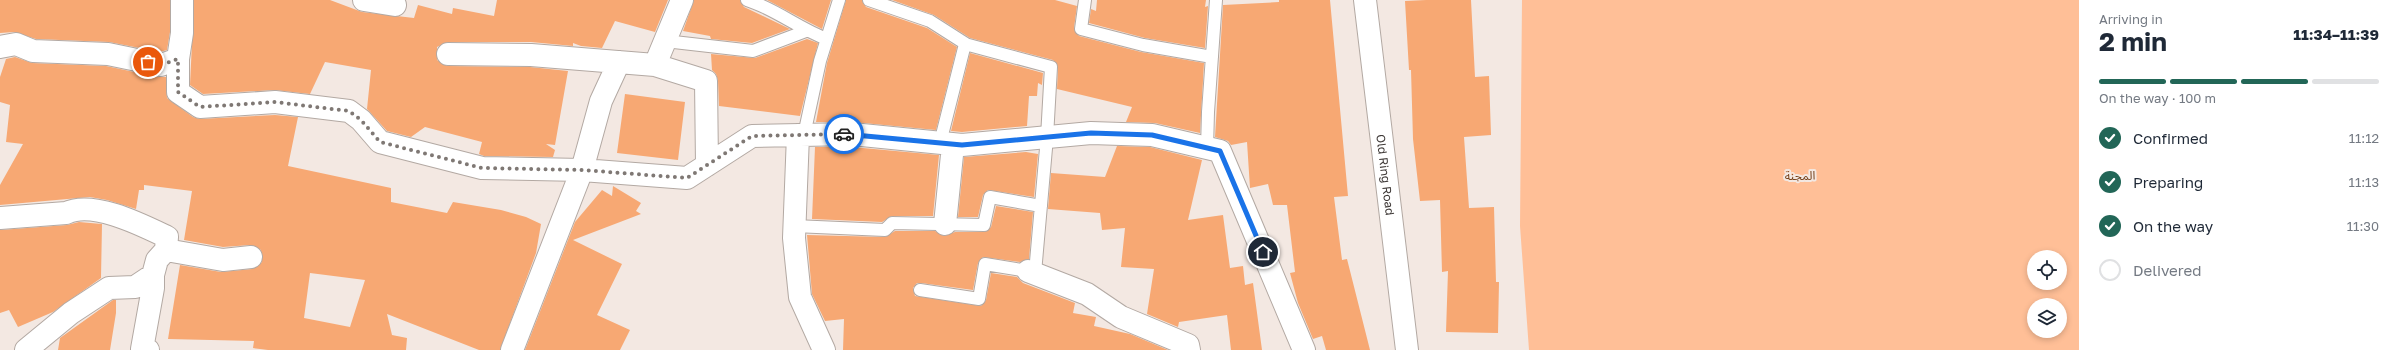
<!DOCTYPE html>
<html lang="en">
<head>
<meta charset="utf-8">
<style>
  body { margin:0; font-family:"Golos Text","Noto Sans Arabic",sans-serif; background:#f6f6f7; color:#1f2937; height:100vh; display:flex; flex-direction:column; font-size:15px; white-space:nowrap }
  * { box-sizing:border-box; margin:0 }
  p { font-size:13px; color:#747a83 }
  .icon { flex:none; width:22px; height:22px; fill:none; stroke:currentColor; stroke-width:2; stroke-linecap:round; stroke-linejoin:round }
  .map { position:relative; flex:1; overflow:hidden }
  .side { display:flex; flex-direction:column; background:#fff; width:320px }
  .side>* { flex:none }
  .buttons { position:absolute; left:2027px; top:250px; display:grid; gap:8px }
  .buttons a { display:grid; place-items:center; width:40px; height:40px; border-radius:50%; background:#fff; box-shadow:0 2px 6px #0003; font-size:20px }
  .pin { position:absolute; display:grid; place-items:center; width:34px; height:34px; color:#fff; margin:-17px; border:2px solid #fff; border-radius:50%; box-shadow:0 1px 4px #0007 }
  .courier { position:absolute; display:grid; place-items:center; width:40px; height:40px; margin:-20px; border:3px solid #1a73e8; border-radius:50%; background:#fff; color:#222; box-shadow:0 1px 5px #0007 }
  .summary em { font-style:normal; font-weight:700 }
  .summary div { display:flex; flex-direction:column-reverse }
  .summary { display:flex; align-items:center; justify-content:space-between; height:68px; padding:0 20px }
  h1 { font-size:26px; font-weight:700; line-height:30px }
  .bar { display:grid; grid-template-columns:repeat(4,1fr); gap:6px 4px; align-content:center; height:48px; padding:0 20px }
  .bar i { height:5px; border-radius:3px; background:#e0e1e3 }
  .bar .current { background:#226657 }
  .bar p { grid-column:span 4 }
  ol { padding:0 20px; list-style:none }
  li { display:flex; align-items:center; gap:12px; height:44px }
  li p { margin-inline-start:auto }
  li .icon { padding:4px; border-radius:50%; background:#226657; color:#fff; stroke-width:4 }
  li:last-child { color:#747a83 }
  li i { width:22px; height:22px; border:2px solid #e0e1e3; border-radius:50% }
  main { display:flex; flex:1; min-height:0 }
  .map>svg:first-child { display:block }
  .green { fill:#ffbf97; fill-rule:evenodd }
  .building { fill:#f7a873; fill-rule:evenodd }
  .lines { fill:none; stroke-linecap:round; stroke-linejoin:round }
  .service-casing { stroke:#b3a9a3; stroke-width:14 }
  .minor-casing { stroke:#b3a9a3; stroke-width:24 }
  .tertiary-casing { stroke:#b3a9a3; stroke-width:24 }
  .service { stroke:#fff; stroke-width:12 }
  .minor { stroke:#fff; stroke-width:22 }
  .tertiary { stroke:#fff; stroke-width:22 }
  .done { stroke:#7f7874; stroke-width:4; stroke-dasharray:0 7.2 }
  .route { stroke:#1a73e8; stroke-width:5 }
  .labels { text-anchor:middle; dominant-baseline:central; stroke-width:4; stroke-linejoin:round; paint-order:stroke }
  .street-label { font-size:12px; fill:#403b39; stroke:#f3e8e2 }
  .park-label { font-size:12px; fill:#77431d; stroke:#f3e8e2 }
</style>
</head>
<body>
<main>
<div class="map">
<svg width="2079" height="350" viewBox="0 0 2079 350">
  <rect width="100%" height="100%" fill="#f3e8e2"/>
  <path class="green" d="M1522,0H2079V350H1529L1520,226ZM2034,257H2060V283H2034ZM2034,305H2060V331H2034Z"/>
  <path class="building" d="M0,0H170V32L167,50L160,52L109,42L36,39L14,32L0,33Z
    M194,0H330L362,12L414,18L418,5L452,14L453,8L494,16L497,0H668L655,32L615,21L602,48L581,46L573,43V46L531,42H448L437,47V60L447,66L530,67L568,71L555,145L546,144L555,150L553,157L484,156L479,154L482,142L425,127L411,137L387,131L367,109L371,70L325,62L310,94L274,90L203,94L190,85Z
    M694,0H740L744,7L790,29L752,43L711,39L710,36L683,31Z
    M767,0H831L822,29Z
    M846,0H862L866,7L927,28L957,47L936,130L853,122H816L827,63Z
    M892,0H1055L1077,6L1074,28L1079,36L1141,52L1204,63L1200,133L1155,123L1126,122L1132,107L1057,89L1058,67L1053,60L970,38L934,15Z
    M1097,0H1206L1205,7L1208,6L1205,48L1145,38L1089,23L1091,9L1096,11Z
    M1279,0H1330L1348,196L1334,197L1342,260L1347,259L1370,350H1326L1322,336L1313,339L1298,303L1290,273L1295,272L1287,205H1273L1268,184L1250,188L1247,142L1231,145L1228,141L1215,137L1223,5L1279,2Z
    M1426,0H1471L1475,77L1489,76L1491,135L1464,137L1469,208L1494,207L1496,282H1499L1498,333L1446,332L1448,271L1442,272L1440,200L1420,201L1413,139L1411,70H1409L1405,1Z
    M807,39L818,43L800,116L719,106L718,81L716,74L712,70L711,54L755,58Z
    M970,53L1043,73L1042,85L1038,83L1037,96H1029L1027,126L962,132L951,131Z
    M15,57L32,63L106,66L158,77H166L167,98L193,117L200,119L275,115L298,117L288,166L391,188V202L447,213L453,202L501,210L526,217L541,224L536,253L500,350H479L387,314L392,335L407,338L406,350H268L253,348L254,341L168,339L180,265L221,272L252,269L262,262L261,250L250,245L223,247L184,240L192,191L144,185V190H139L136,209L107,200L90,197L0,205V185L23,144L6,142L10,105L0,102V77L6,59ZM310,273L365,280L350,327L304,318Z
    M625,94L685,102L678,160L617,153Z
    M1117,146L1150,147L1202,160L1188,220L1223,215L1230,268L1243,266L1245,285L1253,283L1262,350H1231L1227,315L1179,322L1178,327L1147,314L1154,269L1121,267L1125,228L1102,230L1100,213L1048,209L1051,173L1105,177Z
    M815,147H852L939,155L933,216H892L882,222L812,219Z
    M1026,152L1038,154L1034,197L988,190L983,195L978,217H958L964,157Z
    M613,186L641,203L636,211L641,214L573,240L622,264L597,315L630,330L620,350H525L575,222L602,190L612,196Z
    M996,206L1033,212L1029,259L1020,262L983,257L978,263L973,290L921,283H917L913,288L915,296L981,306L986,300L991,273L1017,277L1023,283L1075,303L1073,313L1096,317L1094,326L1130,334L1168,350H843L844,319L825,321L812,294L807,235L885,237L895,231H935L944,236L955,232H984L991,227Z
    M79,222L102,224L101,278L53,312L18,327L9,310L0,313V230L67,225Z
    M113,300H116V313L110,350H58L60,338Z"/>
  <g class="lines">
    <g class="service-casing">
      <path id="service" d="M747,0C776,9 799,29 827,39
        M869,0L930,21L966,44
        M1085,0L1081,29L1143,45L1212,57
        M665,41L753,51L806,31
        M804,135L820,61L839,0
        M940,143L965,44L1051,67L1047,137L1035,273
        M1207,148L1208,112L1216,0
        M794,226L885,230L892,223L984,225L990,197L1041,206
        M920,290L979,299L985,264L1028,271"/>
    </g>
    <g class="minor-casing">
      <path id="minor" d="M364,0L395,5
        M0,47L16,44L33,51L108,54L161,65L178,59L182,33V0
        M448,54L531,55L655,65L706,81L707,165
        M178,59V92L200,107L275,102L349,111L361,120L380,142L482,168L582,170L687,178L752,136L852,134L962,145L1091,133L1152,135L1220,151L1304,350
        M655,65L682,0
        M798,135L794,238L800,297L824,350
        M0,218L66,213C93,200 142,225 167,237L166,250
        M945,224L953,145
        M1028,271L1087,294L1121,317L1188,345L1189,350
        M26,350L71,313L109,288L135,287L153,275L157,260L166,250L223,260L251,257
        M148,350L142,349L153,288V275
        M512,350L582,170L601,101L619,62"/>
    </g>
    <g class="tertiary-casing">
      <g id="tertiary">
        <path id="s1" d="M1365,0L1407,350"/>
      </g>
    </g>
    <use href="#service" class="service"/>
    <use href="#minor" class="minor"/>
    <use href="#tertiary" class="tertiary"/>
  </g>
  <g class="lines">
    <path class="done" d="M148,62L161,65L178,59V92L200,107L275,102L349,111L361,120L380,142L482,168L582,170L687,178L752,136L844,134"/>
    <path class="route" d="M844,134L962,145L1091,133L1152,135L1220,151L1263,252"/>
  </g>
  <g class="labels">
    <g class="street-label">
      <text stroke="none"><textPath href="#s1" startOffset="176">Old Ring Road</textPath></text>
    </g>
    <g class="park-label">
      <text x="1800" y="175">المجنة</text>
    </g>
  </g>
</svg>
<div class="buttons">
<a><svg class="icon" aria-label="locate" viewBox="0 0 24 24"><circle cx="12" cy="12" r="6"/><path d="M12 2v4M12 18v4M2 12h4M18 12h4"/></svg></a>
<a><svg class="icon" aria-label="layers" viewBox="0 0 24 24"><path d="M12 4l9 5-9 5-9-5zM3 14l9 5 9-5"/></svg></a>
</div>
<div class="pin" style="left:148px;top:62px;background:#ea580c"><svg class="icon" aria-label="bag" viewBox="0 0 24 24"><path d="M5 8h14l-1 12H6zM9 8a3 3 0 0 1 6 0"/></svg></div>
<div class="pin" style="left:1263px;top:252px;background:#1f2937"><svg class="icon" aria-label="home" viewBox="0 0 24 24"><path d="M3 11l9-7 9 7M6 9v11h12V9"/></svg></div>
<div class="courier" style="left:844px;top:134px"><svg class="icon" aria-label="car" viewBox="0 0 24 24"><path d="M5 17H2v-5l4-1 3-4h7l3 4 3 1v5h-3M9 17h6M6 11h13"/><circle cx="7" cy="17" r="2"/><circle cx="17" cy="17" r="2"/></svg></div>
</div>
<section class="side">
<div class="summary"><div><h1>2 min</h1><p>Arriving in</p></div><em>11:34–11:39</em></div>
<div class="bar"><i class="current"></i><i class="current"></i><i class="current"></i><i></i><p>On the way · 100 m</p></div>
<ol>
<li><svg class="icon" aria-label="check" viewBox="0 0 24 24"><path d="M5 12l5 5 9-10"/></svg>Confirmed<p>11:12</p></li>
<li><svg class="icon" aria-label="check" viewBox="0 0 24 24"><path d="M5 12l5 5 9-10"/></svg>Preparing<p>11:13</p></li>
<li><svg class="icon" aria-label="check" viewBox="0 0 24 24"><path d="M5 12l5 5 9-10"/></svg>On the way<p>11:30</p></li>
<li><i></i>Delivered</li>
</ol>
</section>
</main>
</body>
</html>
